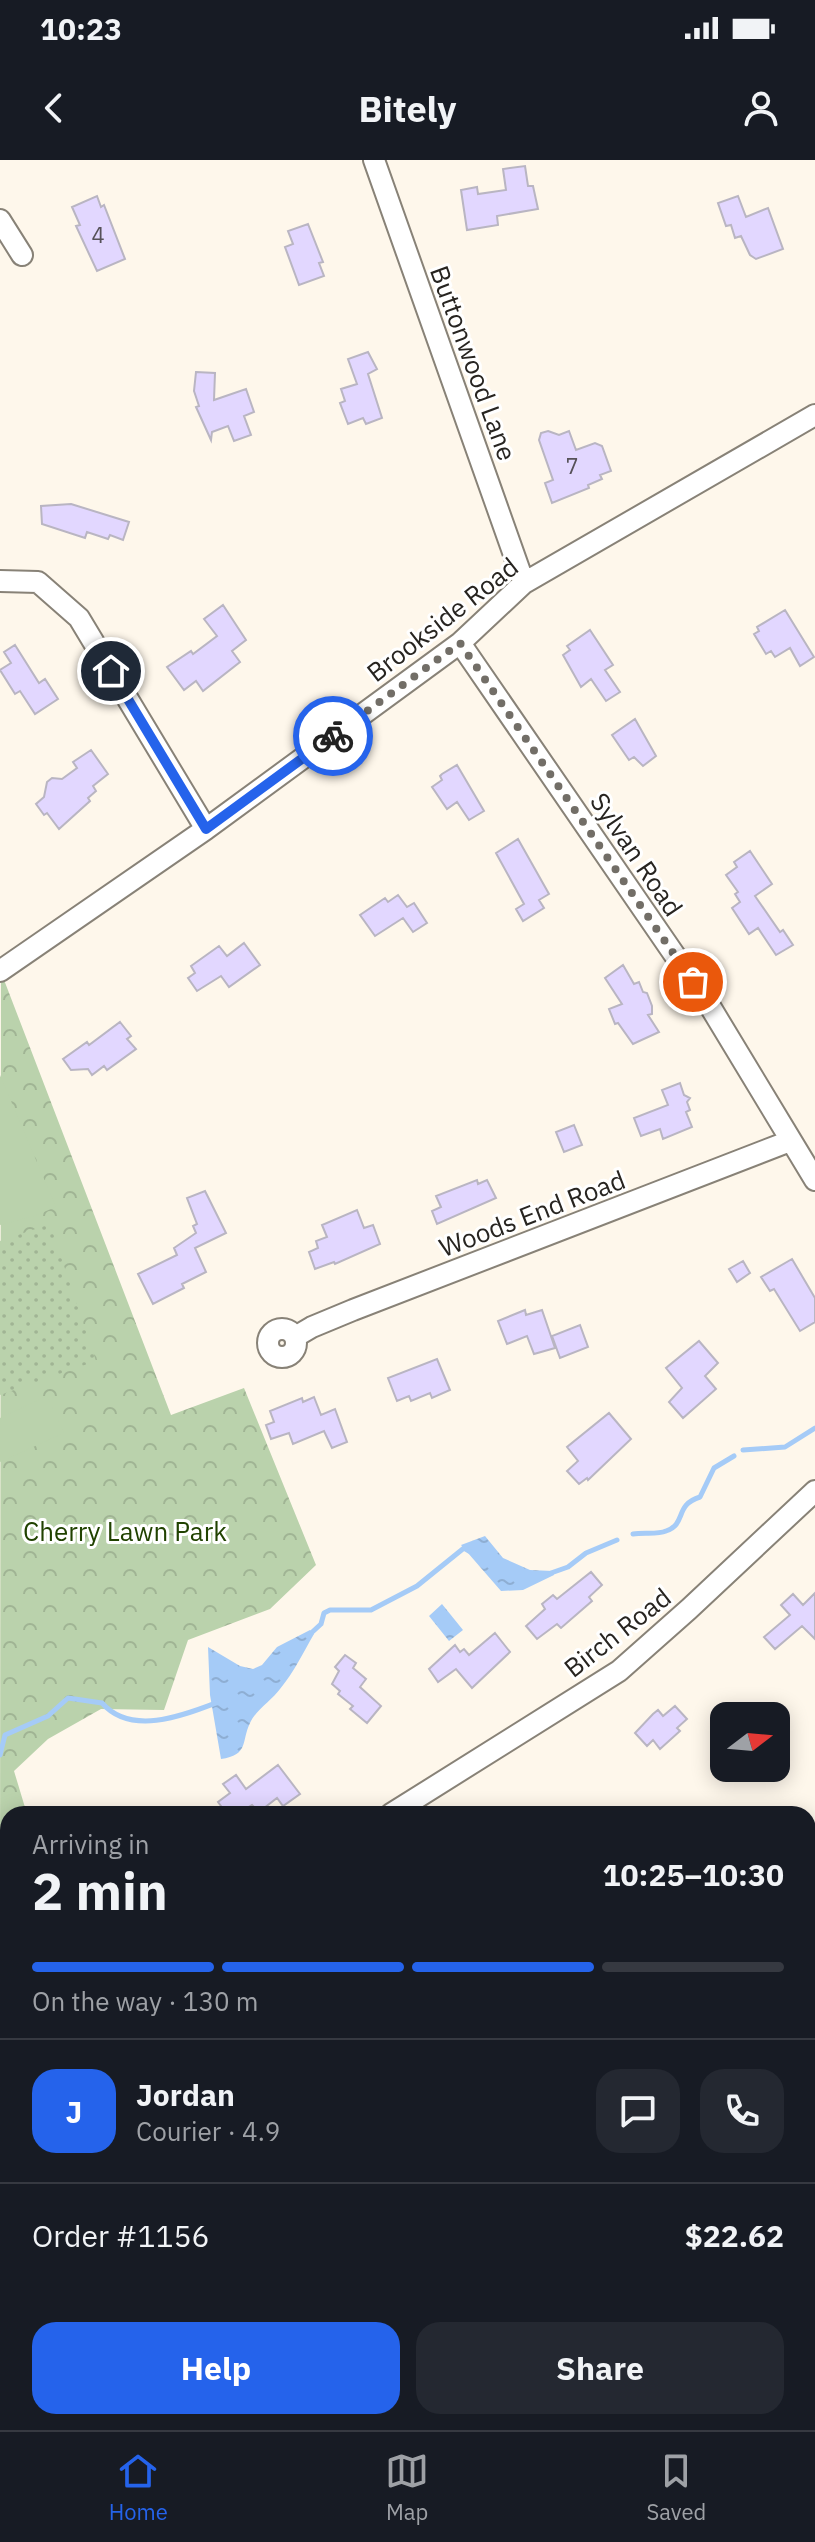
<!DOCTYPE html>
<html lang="en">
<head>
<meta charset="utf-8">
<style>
  body { margin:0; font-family:"IBM Plex Sans",sans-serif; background:#242831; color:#f1f3f6; height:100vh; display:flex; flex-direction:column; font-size:30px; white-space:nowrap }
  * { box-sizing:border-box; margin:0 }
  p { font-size:26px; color:#9ea1a6 }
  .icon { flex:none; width:44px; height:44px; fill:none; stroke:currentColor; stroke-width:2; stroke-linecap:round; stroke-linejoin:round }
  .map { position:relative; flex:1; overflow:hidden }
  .panel { position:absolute; left:0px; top:1646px; width:816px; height:624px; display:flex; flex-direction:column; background:#171b24; border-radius:24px 24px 0 0; box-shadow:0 4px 20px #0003 }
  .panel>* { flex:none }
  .needle { width:52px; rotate:74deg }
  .buttons { position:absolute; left:710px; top:1542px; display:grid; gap:16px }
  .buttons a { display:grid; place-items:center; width:80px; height:80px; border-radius:16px; background:#171b24; box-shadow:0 4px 20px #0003; font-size:40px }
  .pin { position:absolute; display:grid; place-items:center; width:68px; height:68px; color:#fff; margin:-34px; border:4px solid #fff; border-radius:50%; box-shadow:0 2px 8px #0007 }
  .courier { position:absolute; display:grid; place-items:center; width:80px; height:80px; margin:-40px; border:6px solid #2563eb; border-radius:50%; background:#fff; color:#222; box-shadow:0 2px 10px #0007 }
  .summary em { font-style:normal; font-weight:700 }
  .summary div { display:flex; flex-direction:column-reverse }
  .summary { display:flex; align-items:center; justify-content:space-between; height:136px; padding:0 32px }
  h1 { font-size:52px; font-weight:700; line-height:60px }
  .bar { display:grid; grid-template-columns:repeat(4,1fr); gap:12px 8px; align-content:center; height:96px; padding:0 32px }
  .bar i { height:10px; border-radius:6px; background:#363941 }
  .bar .current { background:#2563eb }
  .bar p { grid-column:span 4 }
  .line { display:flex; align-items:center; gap:20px; padding:0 32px; border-top:2px solid #363941 }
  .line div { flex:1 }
  .round { display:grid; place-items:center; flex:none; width:84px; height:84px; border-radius:24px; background:#242831 }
  .cta { display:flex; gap:16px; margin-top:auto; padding:16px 32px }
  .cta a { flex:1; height:92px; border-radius:24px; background:#2563eb; color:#fff; font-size:32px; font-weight:700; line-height:92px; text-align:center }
  .cta a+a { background:#242831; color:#f1f3f6 }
  .status { display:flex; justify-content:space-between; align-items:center; height:56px; padding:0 40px; background:#171b24; direction:ltr }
  .status svg { height:22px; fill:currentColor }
  header { display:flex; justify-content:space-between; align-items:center; height:104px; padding:0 32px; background:#171b24; font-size:36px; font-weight:700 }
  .dock { display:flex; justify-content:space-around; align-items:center; height:112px; border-top:2px solid #363941; background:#171b24; font-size:22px; color:#9ea1a6 }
  .dock a { display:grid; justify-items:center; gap:4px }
  .dock .current { color:#2563eb }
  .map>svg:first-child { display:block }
  .forest { fill:url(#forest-crowns) }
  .garden { fill:url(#garden-dots) }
  .pitch { fill:#bad2ac }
  .water { fill:url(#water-ripples) }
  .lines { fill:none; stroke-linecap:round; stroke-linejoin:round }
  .stream { stroke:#a5cbf7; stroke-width:5 }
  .building { fill:#e2d7ff; stroke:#b9b5c2; stroke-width:2 }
  .minor-casing { stroke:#888277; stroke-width:24 }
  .minor { stroke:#fff; stroke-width:20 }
  .done { stroke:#726e67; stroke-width:8; stroke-dasharray:0 14.4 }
  .route { stroke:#2563eb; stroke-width:10 }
  .labels { text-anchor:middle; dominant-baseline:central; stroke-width:6; stroke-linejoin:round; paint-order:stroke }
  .number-label { font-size:22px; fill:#565158 }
  .street-label { font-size:26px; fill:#272420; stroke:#fff }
  .park-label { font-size:26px; fill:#204200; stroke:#fff }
</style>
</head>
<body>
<div class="status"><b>10:23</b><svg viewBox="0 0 49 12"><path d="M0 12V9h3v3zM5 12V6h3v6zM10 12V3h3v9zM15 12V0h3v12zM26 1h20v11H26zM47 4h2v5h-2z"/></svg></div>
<header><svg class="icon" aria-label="back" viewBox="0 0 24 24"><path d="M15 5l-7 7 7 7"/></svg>Bitely<svg class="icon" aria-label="person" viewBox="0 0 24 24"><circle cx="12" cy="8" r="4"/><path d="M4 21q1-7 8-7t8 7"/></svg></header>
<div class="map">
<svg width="815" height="2270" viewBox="0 0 815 2270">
  <defs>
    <pattern id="forest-crowns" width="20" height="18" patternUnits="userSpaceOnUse" patternTransform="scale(2)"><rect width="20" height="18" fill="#bad2ac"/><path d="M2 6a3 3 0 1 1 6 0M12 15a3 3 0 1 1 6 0" fill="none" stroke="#a0b494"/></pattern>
    <pattern id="garden-dots" width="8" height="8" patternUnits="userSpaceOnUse" patternTransform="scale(2)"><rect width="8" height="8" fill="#bad2ac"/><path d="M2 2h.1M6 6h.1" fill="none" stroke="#a0b494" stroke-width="1.8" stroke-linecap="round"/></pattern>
    <pattern id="water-ripples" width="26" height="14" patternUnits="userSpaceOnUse" patternTransform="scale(2)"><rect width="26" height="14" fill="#a5cbf7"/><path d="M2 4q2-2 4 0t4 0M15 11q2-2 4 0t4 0" fill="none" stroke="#8eaed3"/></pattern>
  </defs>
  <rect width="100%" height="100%" fill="#fef7eb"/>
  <path class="forest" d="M1,812L171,1255L244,1228L316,1405L270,1449L188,1480L164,1550L101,1549L48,1579L14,1611L27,1654H8V1731L0,1735Z"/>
  <path class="garden" d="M50,1064L96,1201L0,1235V1081Z"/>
  <path class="pitch" d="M0,915L56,1047L34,1056L0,1065Z
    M47,1236L64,1273L0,1302V1258Z"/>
  <path class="water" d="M485,1376L503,1398L530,1410L553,1411L554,1415L523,1430L501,1431L461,1385Z
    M442,1444L463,1470L449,1481L429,1456Z
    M310,1470L314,1474C303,1493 294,1512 280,1529C272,1540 255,1551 250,1563C241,1582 249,1595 221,1599L210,1535L208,1487L240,1506L253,1509L262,1505L277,1487Z"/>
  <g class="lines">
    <path class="stream" d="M743,1290L785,1287L815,1268
      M633,1374C644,1372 657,1375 666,1371C687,1364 674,1345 700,1337L714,1308L734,1296
      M551,1413L568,1407L586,1393L617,1380
      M308,1476L321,1464L324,1453L330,1450H371L417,1426L464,1388L469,1391
      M0,1595L5,1575L48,1556L68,1538L102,1543C131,1576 182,1556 216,1543"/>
  </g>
  <path class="building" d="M525,6L528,26H533L538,49L497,56L498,65L467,70L461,30L477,27L478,34L506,30L503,9Z
    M97,36L101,47L104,45L125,99L97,111L76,66L80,65L72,47Z
    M738,36L746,57L768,48L783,89L756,99L750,95L741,76L735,78L731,65L726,66L718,43Z
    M308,64L323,102L319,103L324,116L299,125L285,87L293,84L288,71Z
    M368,192L377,209L368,214L382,258L366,264L363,258L348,264L340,243L345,241L341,229L357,224L348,199Z
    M196,212L215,213L214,240L246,229L254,252L244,256L251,275L234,281L228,266L212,272L211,280L196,247L199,246L194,231Z
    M548,271L559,275L569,271L576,290L595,283L602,286L611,311L600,315L602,319L588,325L589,328L552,343L545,323L553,320L539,280L541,273Z
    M71,344L129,362L123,380L110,375L108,379L87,372L85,378L42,364L41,346Z
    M223,445L246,480L232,491L240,502L203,531L196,521L184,530L167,507L191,491L193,494L217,476L204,459Z
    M785,450L814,497L800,506L790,488L775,497L771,491L766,494L754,474L759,471L757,467Z
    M590,470L613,505L605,510L620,532L606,541L591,519L581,527L563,495L570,490L567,486Z
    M15,485L39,523L45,519L58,539L35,554L20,531L15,534L0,510L11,503L4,492Z
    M635,559L656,596L643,606L634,597L629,600L612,575Z
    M91,590L108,614L93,626L96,631L88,638L90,641L59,669L47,653L44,655L36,644L44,637L47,622L52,618L62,619L77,608L73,602Z
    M457,605L484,651L469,660L457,642L447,649L432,627L442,620L440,616L442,614Z
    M518,679L549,734L539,740L544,748L523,761L516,749L524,744L496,693Z
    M750,691L772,724L755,736L780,772L783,770L793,785L776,795L758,768L749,774L732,748L740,742L735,734L738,732L726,715L737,707L734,702Z
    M398,735L407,747L414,743L427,763L413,772L403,758L375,776L360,755L385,738L388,742Z
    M244,783L260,805L229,827L221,816L197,831L188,818L195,813L191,806L219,786L227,796Z
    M623,805L634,824L639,822L643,832L647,833L652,846V854L648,855L659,872L633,884L618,863L615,864L609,849L622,844L605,818Z
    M120,862L131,876L127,879L136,889L107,910L104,906L92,915L88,909L71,910L63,899L87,882L89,885Z
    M680,923L684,935L690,938L687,942L690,950L686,952L692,967L663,979L660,969L641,976L634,958L668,945L662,930Z
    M574,965L582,985L564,992L556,972Z
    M477,1020L478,1024L487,1020L496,1038L437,1064L432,1051L441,1047L436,1036Z
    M205,1031L226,1073L195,1088L206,1112L182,1124L184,1128L153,1144L138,1114L177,1095L174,1088L196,1073L193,1066L197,1064L187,1038Z
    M357,1050L364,1068L373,1065L380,1084L335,1104L334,1102L315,1109L309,1092L318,1088L316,1081L327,1077L322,1065Z
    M792,1099L815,1138V1162L800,1171L774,1129L770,1131L761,1117Z
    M743,1101L750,1113L737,1122L729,1109Z
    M525,1150L526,1155L542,1150L555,1188L534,1194L527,1176L507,1184L498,1161Z
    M580,1165L588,1187L560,1198L552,1176Z
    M699,1181L718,1203L705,1216L716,1229L683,1258L669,1242L682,1228L666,1208Z
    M437,1199L450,1230L432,1238L430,1233L411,1241L409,1236L397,1241L388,1218Z
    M314,1237L321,1255L335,1249L347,1282L332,1288L324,1271L293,1284L289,1273L271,1279L266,1265L274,1262L270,1251L302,1238L303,1242Z
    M609,1253L631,1279L588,1320L587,1318L579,1324L567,1311L578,1301L567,1287Z
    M591,1412L602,1425L589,1437L592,1441L561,1468L557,1464L537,1479L526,1466L545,1449L542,1444L553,1435L557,1439Z
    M815,1433V1479L802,1466L775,1489L764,1477L790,1455L781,1445L793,1434L803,1445Z
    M495,1473L510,1492L472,1528L456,1509L438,1522L429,1509L455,1485L460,1492L464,1489L469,1495Z
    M345,1495L356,1503L353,1508L366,1519L360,1527L381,1546L367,1563L350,1549L353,1546L338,1534L340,1531L332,1524L339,1511L335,1507Z
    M675,1546L687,1559L677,1568L680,1571L660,1589L653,1580L647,1586L635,1573L653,1554L658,1550L663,1556Z
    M278,1605L300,1634L283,1646L277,1638L259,1652L252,1645L237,1654H227L218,1642L230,1633L223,1624L236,1615L246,1629Z"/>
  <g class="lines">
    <g class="minor-casing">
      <path id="minor" d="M374,0L524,423
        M0,60L22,95
        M0,421L38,422L79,458L206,669
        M460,483L711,848L815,1020
        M0,811L206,669L460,483L524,423L815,255
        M268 1183a14 14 0 1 1 28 0a14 14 0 1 1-28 0Z
        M295,1177L312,1167L353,1150L790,981
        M391,1654L619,1511L689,1449L815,1331
        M0,1862L8,1858
        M808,1998L815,1990
        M531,2262L534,2270
        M83,2270L102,2262
        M552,2270L560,2262"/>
    </g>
    <use href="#minor" class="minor"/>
  </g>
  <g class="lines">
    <path class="done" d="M333,576L460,483L693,822"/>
    <path class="route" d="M111,511L206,669L333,576"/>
  </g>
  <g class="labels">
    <g class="number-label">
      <text x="98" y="74">4</text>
      <text x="572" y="305">7</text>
    </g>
    <g class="street-label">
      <text transform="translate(474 203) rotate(70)">Buttonwood Lane</text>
      <text transform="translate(442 459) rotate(-38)">Brookside Road</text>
      <text transform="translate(637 694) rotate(56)">Sylvan Road</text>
      <text transform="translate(532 1053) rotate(-21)">Woods End Road</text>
      <text transform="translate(617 1472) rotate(-38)">Birch Road</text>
    </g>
    <g class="park-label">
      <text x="125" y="1371">Cherry Lawn Park</text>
    </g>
  </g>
</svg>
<div class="buttons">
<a><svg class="needle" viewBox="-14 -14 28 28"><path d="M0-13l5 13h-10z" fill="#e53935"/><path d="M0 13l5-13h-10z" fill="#9ea1a6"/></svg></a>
</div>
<div class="pin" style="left:693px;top:822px;background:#ea580c"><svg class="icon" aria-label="bag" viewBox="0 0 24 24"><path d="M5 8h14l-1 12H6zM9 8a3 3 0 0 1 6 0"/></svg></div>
<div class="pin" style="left:111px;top:511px;background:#1f2937"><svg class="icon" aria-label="home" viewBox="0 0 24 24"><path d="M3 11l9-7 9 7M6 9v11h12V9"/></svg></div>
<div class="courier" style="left:333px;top:576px"><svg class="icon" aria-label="bike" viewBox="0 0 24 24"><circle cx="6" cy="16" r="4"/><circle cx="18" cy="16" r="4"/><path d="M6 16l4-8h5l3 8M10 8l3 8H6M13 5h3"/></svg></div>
<section class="panel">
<div class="summary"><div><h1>2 min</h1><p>Arriving in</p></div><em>10:25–10:30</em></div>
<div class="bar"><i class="current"></i><i class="current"></i><i class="current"></i><i></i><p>On the way · 130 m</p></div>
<div class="line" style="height:144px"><b class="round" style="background:#2563eb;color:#fff">J</b><div><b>Jordan</b><p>Courier · 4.9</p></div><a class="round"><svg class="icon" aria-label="chat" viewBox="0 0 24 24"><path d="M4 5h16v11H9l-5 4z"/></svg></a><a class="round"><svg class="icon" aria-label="phone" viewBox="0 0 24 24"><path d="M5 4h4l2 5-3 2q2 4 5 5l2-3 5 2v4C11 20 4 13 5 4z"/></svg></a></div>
<div class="line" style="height:104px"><div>Order #1156</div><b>$22.62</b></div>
<div class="cta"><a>Help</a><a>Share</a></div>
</section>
</div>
<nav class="dock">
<a class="current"><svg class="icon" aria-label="home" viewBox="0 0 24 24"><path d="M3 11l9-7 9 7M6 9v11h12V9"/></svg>Home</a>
<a><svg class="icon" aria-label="map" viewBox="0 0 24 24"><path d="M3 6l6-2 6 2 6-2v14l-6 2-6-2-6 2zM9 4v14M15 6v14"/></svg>Map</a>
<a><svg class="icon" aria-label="saved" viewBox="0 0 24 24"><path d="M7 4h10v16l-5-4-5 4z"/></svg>Saved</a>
</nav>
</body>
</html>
